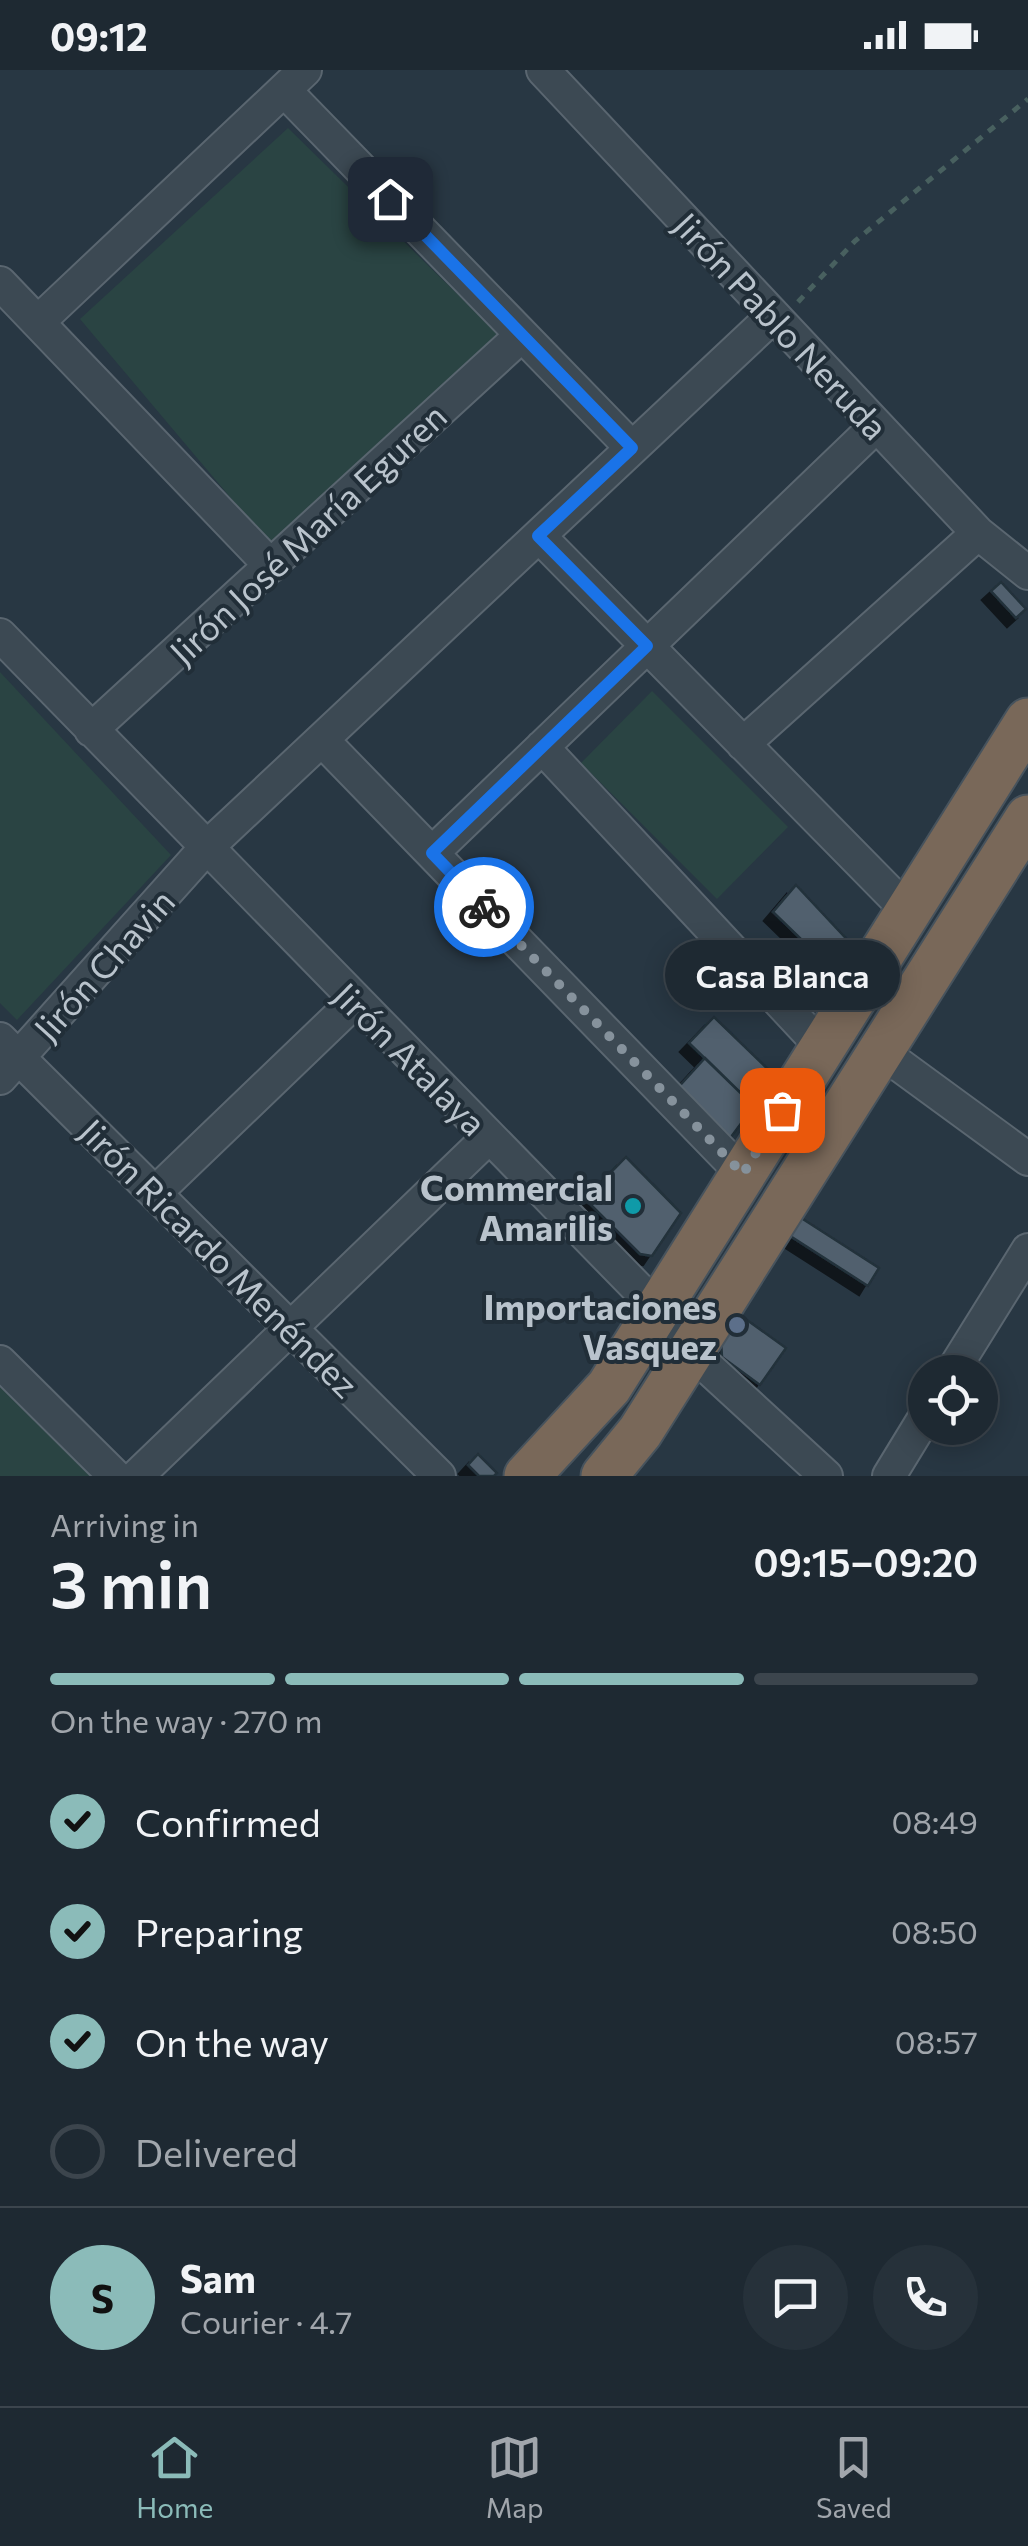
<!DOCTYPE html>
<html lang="en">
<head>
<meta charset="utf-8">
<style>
  body { margin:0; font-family:Commissioner,sans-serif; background:#26313a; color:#f1f3f6; height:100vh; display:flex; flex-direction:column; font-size:38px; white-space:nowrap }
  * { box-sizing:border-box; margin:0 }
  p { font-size:32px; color:#a1a6ac }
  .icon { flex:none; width:55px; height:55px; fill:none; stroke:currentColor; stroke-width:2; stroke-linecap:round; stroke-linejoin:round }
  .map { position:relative; height:1406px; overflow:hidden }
  .sheet { display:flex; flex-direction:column; background:#1e2932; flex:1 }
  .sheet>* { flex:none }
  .buttons { position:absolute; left:908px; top:1285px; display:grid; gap:20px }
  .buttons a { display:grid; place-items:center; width:90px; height:90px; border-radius:50%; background:#1e2932; box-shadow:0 5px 25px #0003,0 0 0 2px #3c454d; font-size:50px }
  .pin { position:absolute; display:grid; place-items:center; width:85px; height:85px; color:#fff; margin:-42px; border-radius:20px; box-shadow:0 5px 15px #0006 }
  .courier { position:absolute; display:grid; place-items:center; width:100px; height:100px; margin:-50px; border:8px solid #1a73e8; border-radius:50%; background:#fff; color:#222; box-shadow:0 2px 12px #0007 }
  .bubble { position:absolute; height:70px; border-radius:35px; background:#1e2932; box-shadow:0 5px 25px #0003,0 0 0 2px #3c454d; font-size:32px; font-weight:600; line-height:70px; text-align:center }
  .overview em { font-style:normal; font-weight:600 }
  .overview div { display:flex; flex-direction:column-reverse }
  .overview { display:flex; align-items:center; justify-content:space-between; height:170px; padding:0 50px }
  h1 { font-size:65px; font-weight:600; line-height:75px }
  .bar { display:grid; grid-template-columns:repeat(4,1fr); gap:15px 10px; align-content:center; height:120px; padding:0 50px }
  .bar i { height:12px; border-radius:8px; background:#3c454d }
  .bar .current { background:#8bbbb9 }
  .bar p { grid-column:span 4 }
  .line { display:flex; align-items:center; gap:25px; padding:0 50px; border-top:2px solid #3c454d }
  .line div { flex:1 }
  .round { display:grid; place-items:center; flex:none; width:105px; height:105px; border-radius:52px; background:#26313a }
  ol { padding:0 50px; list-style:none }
  li { display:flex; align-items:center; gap:30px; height:110px }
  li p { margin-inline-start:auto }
  li .icon { padding:10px; border-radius:50%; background:#8bbbb9; color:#111; stroke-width:4 }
  li:last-child { color:#a1a6ac }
  li i { width:55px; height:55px; border:5px solid #3c454d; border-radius:50% }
  .status { display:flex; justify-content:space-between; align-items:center; height:70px; padding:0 50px; background:#1e2932; direction:ltr }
  .status svg { height:28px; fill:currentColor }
  .tab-bar { display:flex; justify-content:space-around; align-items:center; height:140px; border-top:2px solid #3c454d; background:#1e2932; font-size:28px; color:#a1a6ac }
  .tab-bar a { display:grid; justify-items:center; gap:5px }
  .tab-bar .current { color:#8bbbb9 }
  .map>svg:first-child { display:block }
  .green { fill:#2a4443 }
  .building { fill:#51616e; stroke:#23303a; stroke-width:2.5; filter:url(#shadow) }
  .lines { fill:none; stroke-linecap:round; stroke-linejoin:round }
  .minor-casing { stroke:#5a6670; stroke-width:36 }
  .highway-casing { stroke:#47535d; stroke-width:49 }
  .path { stroke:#48605f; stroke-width:5; stroke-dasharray:8 8; stroke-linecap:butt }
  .minor { stroke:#3c4953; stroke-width:32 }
  .highway { stroke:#796859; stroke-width:45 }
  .done { stroke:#86929c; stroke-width:10; stroke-dasharray:0 18 }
  .route { stroke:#1a73e8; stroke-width:12 }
  .culture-dot { fill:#0f9aa8; stroke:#212e38; stroke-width:4 }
  .service-dot { fill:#5c6f8a; stroke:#212e38; stroke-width:4 }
  .labels { text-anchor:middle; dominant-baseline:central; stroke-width:8; stroke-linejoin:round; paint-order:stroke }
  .street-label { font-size:35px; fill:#b9c3cc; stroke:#212e38 }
  .poi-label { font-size:35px; font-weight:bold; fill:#b9c3cc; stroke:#212e38; text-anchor:end }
</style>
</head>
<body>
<div class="status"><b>09:12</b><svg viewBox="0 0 49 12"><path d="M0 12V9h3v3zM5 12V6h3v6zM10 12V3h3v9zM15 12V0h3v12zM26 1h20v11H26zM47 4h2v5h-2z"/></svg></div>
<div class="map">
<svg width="1028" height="1406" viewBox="0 0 1028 1406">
  <defs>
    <filter id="shadow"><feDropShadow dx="-9" dy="9" stdDeviation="0" flood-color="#0009"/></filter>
  </defs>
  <rect width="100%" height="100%" fill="#283743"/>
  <path class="green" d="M288,58L498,264L273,478L80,249Z
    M0,602L171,785L17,950L0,933Z
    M652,621L788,757L717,829L581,693Z
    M5,1311L94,1406H0V1315Z"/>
  <path class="building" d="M1001,512L1026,539L1016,548L991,521Z
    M796,815L854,877L838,905L773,842Z
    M714,947L775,1006L754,1036L689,973Z
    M705,988L754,1036L728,1071L674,1022Z
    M626,1087L681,1143L652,1186L640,1184L585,1129Z
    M795,1144L879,1198L868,1216L784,1162Z
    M740,1245L786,1278L760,1315L722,1287L721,1271Z
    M478,1384L497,1403L494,1406H479L468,1395Z"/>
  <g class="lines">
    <g class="minor-casing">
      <path id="minor" d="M543,0L978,463L1028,503
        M284,20L632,378
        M0,213L271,496
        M38,252L305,0
        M539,466L907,840
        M0,565L658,1239L690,1281L826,1406
        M91,660L522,265
        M322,670L743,1104
        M743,674L978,463
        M542,677L822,977
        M432,783L876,356
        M0,969L439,1406
        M879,980L1028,1089
        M0,1008L205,779L773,246
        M155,1123L355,931
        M0,1292L115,1406
        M952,1302L1028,1180
        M137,1406L489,1067
        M889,1406L925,1347"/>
    </g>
    <g class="highway-casing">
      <path id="highway" d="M527,1406L609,1317L1028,651
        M604,1406L640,1362L1028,748"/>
    </g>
    <path class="path" d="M798,232L855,171L1028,29"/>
    <use href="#minor" class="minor"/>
    <use href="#highway" class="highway"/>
  </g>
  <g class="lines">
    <path class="done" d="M484,837L743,1104L782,1040"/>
    <path class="route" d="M390,129L632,378L538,466L647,576L432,783L484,837"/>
  </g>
  <circle class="culture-dot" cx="633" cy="1136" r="10"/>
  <circle class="service-dot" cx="737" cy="1255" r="10"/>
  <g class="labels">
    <g class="street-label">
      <text transform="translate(782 255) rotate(47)">Jirón Pablo Neruda</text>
      <text transform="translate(307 463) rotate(-43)">Jirón José María Eguren</text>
      <text transform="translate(103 894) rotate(-48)">Jirón Chavin</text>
      <text transform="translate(411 988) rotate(45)">Jirón Atalaya</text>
      <text transform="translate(220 1187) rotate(45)">Jirón Ricardo Menéndez</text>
    </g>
    <g class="poi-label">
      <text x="613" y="1116">Commercial<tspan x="613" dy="40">Amarilis</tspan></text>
      <text x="717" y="1235">Importaciones<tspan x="717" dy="40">Vasquez</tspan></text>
    </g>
  </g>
</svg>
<div class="buttons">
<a><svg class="icon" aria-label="locate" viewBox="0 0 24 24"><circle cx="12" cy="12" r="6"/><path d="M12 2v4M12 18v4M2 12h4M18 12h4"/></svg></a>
</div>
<div class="pin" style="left:782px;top:1040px;background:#ea580c"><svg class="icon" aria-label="bag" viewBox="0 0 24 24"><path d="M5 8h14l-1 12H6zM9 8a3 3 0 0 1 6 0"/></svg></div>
<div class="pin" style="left:390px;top:129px;background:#1f2937"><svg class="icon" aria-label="home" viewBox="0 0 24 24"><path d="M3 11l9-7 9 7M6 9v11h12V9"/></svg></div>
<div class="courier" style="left:484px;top:837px"><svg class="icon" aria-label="bike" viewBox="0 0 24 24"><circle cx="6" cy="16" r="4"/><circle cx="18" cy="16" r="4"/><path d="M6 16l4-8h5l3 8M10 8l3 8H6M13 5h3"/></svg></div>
<div class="bubble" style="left:665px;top:870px;width:235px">Casa Blanca</div>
</div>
<section class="sheet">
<div class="overview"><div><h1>3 min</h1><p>Arriving in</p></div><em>09:15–09:20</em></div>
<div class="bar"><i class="current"></i><i class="current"></i><i class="current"></i><i></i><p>On the way · 270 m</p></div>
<ol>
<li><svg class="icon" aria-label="check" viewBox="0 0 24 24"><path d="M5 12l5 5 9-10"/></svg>Confirmed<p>08:49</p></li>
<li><svg class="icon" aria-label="check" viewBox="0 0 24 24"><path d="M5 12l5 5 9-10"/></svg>Preparing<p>08:50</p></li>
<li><svg class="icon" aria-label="check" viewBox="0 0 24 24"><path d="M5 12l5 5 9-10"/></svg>On the way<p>08:57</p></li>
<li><i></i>Delivered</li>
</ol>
<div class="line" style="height:180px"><b class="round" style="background:#8bbbb9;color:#111">S</b><div><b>Sam</b><p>Courier · 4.7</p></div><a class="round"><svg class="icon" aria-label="chat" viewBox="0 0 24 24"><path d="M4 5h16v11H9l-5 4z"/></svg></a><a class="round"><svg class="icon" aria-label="phone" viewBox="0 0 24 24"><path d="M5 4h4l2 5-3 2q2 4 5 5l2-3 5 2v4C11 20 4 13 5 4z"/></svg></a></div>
</section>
<nav class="tab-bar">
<a class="current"><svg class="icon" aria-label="home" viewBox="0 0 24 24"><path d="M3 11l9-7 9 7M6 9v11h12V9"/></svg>Home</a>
<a><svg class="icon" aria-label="map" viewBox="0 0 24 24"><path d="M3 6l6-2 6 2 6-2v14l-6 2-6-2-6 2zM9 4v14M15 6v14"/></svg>Map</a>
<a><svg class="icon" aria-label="saved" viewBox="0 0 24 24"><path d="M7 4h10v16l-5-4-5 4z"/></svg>Saved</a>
</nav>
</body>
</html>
